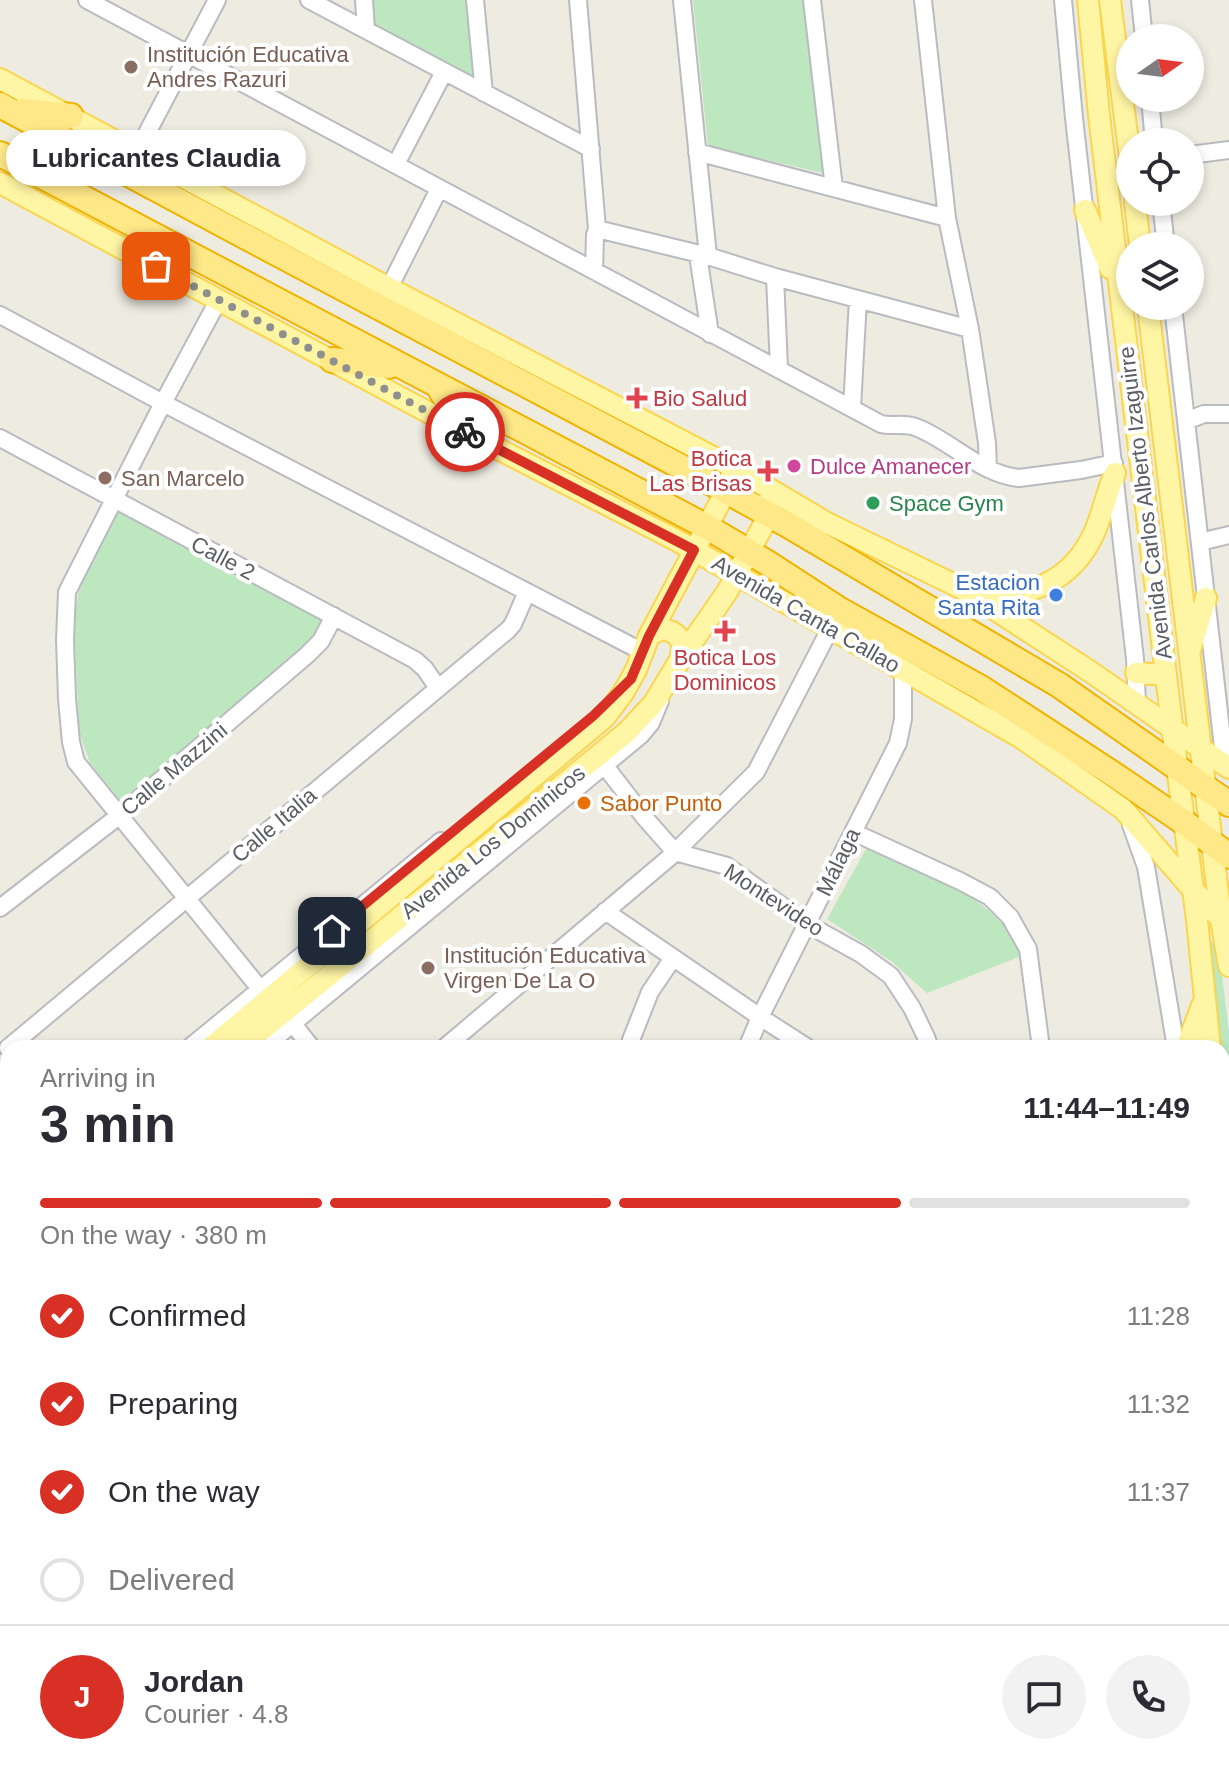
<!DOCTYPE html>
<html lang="en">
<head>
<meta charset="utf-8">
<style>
  body { margin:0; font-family:Helvetica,sans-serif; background:#f2f2f3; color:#2b2b33; height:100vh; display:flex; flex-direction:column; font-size:30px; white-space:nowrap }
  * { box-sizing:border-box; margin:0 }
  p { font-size:26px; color:#7c7c81 }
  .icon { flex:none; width:44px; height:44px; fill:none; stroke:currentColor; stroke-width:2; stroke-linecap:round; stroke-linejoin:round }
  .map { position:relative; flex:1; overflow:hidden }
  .drawer { position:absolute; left:0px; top:1040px; width:1230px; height:744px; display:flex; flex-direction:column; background:#fff; border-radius:24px 24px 0 0; box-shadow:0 4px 12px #0003 }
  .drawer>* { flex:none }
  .needle { width:52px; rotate:76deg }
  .buttons { position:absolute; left:1116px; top:24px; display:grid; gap:16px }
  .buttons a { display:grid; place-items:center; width:88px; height:88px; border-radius:50%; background:#fff; box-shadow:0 4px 12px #0003; font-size:40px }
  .pin { position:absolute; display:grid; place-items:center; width:68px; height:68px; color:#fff; margin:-34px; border-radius:16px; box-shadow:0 4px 12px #0006 }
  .courier { position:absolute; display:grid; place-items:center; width:80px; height:80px; margin:-40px; border:6px solid #d93025; border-radius:50%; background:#fff; color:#222; box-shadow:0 2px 10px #0007 }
  .bubble { position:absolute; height:56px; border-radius:28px; background:#fff; box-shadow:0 4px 12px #0003; font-size:26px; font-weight:700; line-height:56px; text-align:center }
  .headline em { font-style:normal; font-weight:700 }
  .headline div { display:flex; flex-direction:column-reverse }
  .headline { display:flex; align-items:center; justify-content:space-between; height:136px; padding:0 40px }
  h1 { font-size:52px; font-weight:700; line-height:60px }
  .bar { display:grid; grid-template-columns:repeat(4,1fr); gap:12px 8px; align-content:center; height:96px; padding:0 40px }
  .bar i { height:10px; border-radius:6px; background:#e1e1e2 }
  .bar .current { background:#d93025 }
  .bar p { grid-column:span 4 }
  .line { display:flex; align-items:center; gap:20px; padding:0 40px; border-top:2px solid #e1e1e2 }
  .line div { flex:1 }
  .round { display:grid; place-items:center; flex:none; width:84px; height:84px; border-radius:42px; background:#f2f2f3 }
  ol { padding:0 40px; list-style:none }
  li { display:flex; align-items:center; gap:24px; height:88px }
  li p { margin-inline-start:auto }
  li .icon { padding:8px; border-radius:50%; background:#d93025; color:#fff; stroke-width:4 }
  li:last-child { color:#7c7c81 }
  li i { width:44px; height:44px; border:4px solid #e1e1e2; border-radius:50% }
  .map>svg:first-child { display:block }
  .green { fill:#bce7bf }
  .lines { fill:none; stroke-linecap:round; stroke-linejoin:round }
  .minor-casing { stroke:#b9bbc1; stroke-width:20 }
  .major-casing { stroke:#fad54e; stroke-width:24 }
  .highway-casing { stroke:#efb400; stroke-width:28 }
  .minor { stroke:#fff; stroke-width:16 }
  .major { stroke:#fff6a5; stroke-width:20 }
  .highway { stroke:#ffe887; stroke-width:24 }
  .done { stroke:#8e8f8f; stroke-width:8; stroke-dasharray:0 14.4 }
  .route { stroke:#d93025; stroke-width:10 }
  .education-dot { fill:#8d6e63; stroke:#fff; stroke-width:3 }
  .health-dot { fill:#e0444e; stroke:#fff; stroke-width:3 }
  .hotel-dot { fill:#d1479c; stroke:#fff; stroke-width:3 }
  .leisure-dot { fill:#2e9e5b; stroke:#fff; stroke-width:3 }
  .shop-dot { fill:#3f7fe0; stroke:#fff; stroke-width:3 }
  .food-dot { fill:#e8710a; stroke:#fff; stroke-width:3 }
  .labels { text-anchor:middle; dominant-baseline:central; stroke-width:8; stroke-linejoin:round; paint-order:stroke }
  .education-label { font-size:22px; fill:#785e54; stroke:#fff; text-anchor:start }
  .health-label { font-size:22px; fill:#be3a42; stroke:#fff; text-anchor:start }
  .hotel-label { font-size:22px; fill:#b23c85; stroke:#fff; text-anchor:start }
  .leisure-label { font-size:22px; fill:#27864d; stroke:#fff; text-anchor:start }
  .street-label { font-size:22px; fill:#5a5d63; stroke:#fff }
  .shop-label { font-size:22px; fill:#366cbe; stroke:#fff; text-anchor:end }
  .food-label { font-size:22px; fill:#c56008; stroke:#fff; text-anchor:start }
</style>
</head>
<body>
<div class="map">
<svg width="1229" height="1784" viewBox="0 0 1229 1784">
  <rect width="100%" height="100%" fill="#eeece1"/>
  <path class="green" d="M371,0H469L477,82L372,25Z
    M693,0H806L827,174L708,146Z
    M118,512L326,619L313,641L122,803L90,763L79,732L74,618L81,579Z
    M866,849C916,871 1005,898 1021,956L927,993L891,961L827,919Z
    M1206,940L1218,944L1229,1032V1129L1222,1070V1048H1219Z"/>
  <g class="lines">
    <g class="minor-casing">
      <path id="minor" d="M87,0L881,424C893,427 906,422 918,428C952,442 981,474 1019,478L1081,470L1114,463
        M309,0L591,149
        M364,0L366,30
        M475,0L484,93
        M578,0L597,229L708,256L775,277L970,329
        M682,0L708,256
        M812,0L834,188
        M923,0L947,218L970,329L987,443L988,469
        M1063,0L1074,118L1135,659L1137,704
        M1140,0L1144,38
        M1150,98L1154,142
        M137,152L217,0
        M697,152L947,218
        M1190,155L1229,150
        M396,164L444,72
        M1161,202L1166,246
        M698,255L710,334
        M594,271L595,235L597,229
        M775,277L779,368
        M389,288L439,189
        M219,299L163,403L67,592L65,640L67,699L71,742L76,762L261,990
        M1173,306L1225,765
        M0,315L163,403L643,652
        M852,408L858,299
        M1186,421L1204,414H1229
        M0,438L415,660L425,669L438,688
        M1200,542L1229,535
        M605,766L645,818L675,852L727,866L807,924L861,954L891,976L912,1008L926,1037L930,1048
        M1131,825L1146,867L1176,1048
        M853,832L960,881L990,897L1010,917L1028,949L1041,1048
        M0,908L120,815L307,655L321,641L334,616
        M605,911L760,1017L808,1048
        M293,1024L312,1048
        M8,1048L508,630L513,624L527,592
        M189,1048L441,841
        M263,1048L641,735L651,723L660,701
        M444,1048L670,857L756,772L831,627
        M630,1048L631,1040L650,992L673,958
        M747,1048L760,1017L898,743L903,719V668
        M0,1179L8,1176
        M0,1225L8,1222
        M0,1263L6,1284L8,1302
        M0,1463L8,1462
        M1222,1464L1229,1535
        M649,1776L650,1784
        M757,1776L758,1784
        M863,1776L864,1784
        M950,1776L951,1784
        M1039,1776L1040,1784
        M1150,1776L1151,1784
        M9,1784L11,1776
        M118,1784L121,1776
        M227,1784L229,1776"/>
    </g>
    <g class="major-casing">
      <path id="major" d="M1088,0L1099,115L1177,767L1197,920L1210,1048
        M1110,0L1130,158
        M0,79L389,288L734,468L827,523L963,589L1091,672L1229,768
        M0,183L465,432L676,540L1020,737L1123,809L1193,890L1221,919L1229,924
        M1135,202L1140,246
        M1085,210L1110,268
        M1148,306L1221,919L1229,966
        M972,590C1025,602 1072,583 1095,531C1103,512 1107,492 1115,473
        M649,636C662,626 675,629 682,643L681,658
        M1191,647L1206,598
        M1136,673L1166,675
        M210,1048L605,717L623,693L636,670L649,636L726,491L731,476
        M240,1048L627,732L654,703L681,658L727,592L769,515L770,499
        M1186,1048L1203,1003
        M1222,1153L1229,1214
        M0,1191L8,1188
        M0,1209L8,1206
        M1222,1254L1229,1260"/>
    </g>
    <g class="highway-casing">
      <path id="highway" d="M0,105L233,230L710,482L786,524L1059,685L1229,804
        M22,111L71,116
        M0,154L707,527L766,562L840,610L981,688L1113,774L1185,823L1229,856
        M332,360L389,366
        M439,387L465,432"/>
    </g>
    <use href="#minor" class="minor"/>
    <use href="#major" class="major"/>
    <use href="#highway" class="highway"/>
  </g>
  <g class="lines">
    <path class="done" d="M156,266L465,432"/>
    <path class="route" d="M332,931L593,716L631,679L649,636L694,550L465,432"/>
  </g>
  <g class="education-dot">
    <circle cx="131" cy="67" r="8"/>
    <circle cx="105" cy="478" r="8"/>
    <circle cx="428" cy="968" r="8"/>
  </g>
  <g class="health-dot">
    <path d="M633 386h8v8h8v8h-8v8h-8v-8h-8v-8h8z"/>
    <path d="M764 459h8v8h8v8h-8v8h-8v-8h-8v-8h8z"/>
    <path d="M721 619h8v8h8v8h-8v8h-8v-8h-8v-8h8z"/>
  </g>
  <circle class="hotel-dot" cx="794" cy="466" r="8"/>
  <circle class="leisure-dot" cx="873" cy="503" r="8"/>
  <circle class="shop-dot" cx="1056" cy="595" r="8"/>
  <circle class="food-dot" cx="584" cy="803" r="8"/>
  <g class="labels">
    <g class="education-label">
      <text x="147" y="54">Institución Educativa<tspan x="147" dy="25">Andres Razuri</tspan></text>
      <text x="121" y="478">San Marcelo</text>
      <text x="444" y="955">Institución Educativa<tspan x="444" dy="25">Virgen De La O</tspan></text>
    </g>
    <g class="health-label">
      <text x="653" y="398">Bio Salud</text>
      <text x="752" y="458" text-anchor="end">Botica<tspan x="752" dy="25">Las Brisas</tspan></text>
      <text x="725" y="657" text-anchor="middle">Botica Los<tspan x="725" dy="25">Dominicos</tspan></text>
    </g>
    <g class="hotel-label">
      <text x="810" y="466">Dulce Amanecer</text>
    </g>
    <g class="leisure-label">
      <text x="889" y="503">Space Gym</text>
    </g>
    <g class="street-label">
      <text transform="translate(1145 503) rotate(-97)">Avenida Carlos Alberto Izaguirre</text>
      <text transform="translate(223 558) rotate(28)">Calle 2</text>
      <text transform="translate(806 614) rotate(30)">Avenida Canta Callao</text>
      <text transform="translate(174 769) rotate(-40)">Calle Mazzini</text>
      <text transform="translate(274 825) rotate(-40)">Calle Italia</text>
      <text transform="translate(493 842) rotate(-39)">Avenida Los Dominicos</text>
      <text transform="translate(838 862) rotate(-64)">Málaga</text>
      <text transform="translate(774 900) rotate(33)">Montevideo</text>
    </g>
    <g class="shop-label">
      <text x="1040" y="582">Estacion<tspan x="1040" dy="25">Santa Rita</tspan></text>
    </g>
    <g class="food-label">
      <text x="600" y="803">Sabor Punto</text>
    </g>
  </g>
</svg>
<div class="buttons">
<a><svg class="needle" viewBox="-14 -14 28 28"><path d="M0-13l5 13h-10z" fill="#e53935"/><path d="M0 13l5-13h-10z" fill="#7c7c81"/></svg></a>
<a><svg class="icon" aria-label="locate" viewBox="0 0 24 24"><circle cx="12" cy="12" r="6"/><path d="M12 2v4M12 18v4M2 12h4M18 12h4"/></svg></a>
<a><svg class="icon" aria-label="layers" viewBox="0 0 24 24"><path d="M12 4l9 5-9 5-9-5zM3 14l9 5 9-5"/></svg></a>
</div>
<div class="pin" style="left:156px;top:266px;background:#ea580c"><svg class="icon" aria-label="bag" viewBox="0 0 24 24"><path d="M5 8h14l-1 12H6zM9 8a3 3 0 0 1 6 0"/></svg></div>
<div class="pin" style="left:332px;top:931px;background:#1f2937"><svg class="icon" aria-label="home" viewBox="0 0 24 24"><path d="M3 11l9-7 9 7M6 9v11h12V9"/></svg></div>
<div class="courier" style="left:465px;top:432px"><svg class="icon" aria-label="bike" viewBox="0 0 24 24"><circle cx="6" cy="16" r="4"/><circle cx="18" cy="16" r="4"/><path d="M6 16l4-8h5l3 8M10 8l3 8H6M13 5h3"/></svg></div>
<div class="bubble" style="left:6px;top:130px;width:300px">Lubricantes Claudia</div>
<section class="drawer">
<div class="headline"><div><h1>3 min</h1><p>Arriving in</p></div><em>11:44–11:49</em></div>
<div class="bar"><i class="current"></i><i class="current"></i><i class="current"></i><i></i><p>On the way · 380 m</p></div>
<ol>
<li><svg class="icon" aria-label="check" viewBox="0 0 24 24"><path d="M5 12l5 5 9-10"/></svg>Confirmed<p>11:28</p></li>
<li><svg class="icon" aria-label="check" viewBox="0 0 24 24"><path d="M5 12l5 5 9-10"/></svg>Preparing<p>11:32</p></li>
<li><svg class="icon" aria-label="check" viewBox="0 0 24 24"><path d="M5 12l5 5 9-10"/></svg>On the way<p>11:37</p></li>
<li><i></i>Delivered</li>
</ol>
<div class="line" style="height:144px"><b class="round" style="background:#d93025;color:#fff">J</b><div><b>Jordan</b><p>Courier · 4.8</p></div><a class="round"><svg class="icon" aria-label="chat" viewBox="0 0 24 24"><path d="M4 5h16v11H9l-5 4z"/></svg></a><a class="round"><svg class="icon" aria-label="phone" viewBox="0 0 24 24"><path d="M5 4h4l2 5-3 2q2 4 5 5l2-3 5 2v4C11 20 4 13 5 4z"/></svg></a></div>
</section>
</div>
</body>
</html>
